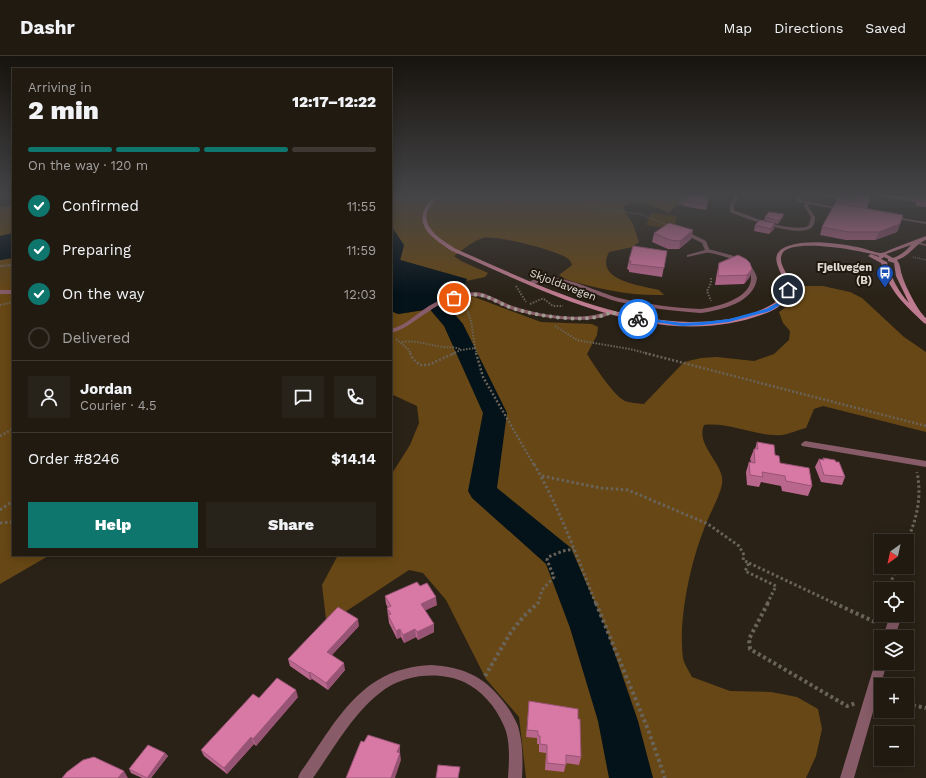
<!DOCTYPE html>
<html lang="en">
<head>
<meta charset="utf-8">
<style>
  body { margin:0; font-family:"Work Sans",sans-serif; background:#28231a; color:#f1f3f6; height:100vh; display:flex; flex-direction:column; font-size:15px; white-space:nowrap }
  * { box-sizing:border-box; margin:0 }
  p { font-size:13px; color:#a2a19f }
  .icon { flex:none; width:22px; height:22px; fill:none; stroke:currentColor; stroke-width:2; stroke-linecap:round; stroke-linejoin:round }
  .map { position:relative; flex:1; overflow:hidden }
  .drawer { position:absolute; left:12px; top:12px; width:380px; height:488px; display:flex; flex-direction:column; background:#201a11; border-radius:0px; box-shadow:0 2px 10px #0003,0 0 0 1px #3d3831 }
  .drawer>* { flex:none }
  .needle { width:26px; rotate:213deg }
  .buttons { position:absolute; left:874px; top:478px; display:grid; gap:8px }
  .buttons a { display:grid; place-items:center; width:40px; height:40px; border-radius:0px; background:#201a11; box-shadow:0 2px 10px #0003,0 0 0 1px #3d3831; font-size:20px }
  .pin { position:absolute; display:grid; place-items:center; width:34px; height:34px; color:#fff; margin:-17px; border:2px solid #fff; border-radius:50%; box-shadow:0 1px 4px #0007 }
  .courier { position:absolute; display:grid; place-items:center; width:40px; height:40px; margin:-20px; border:3px solid #1a73e8; border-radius:50%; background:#fff; color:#222; box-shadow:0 1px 5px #0007 }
  .headline em { font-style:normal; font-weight:800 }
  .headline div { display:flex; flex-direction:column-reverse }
  .headline { display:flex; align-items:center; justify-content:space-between; height:68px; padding:0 16px }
  h1 { font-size:26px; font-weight:800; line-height:30px }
  .bar { display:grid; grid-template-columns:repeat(4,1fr); gap:6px 4px; align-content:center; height:48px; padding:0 16px }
  .bar i { height:5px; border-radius:3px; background:#3d3831 }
  .bar .active { background:#0f766e }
  .bar p { grid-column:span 4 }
  .line { display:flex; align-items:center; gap:10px; padding:0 16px; border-top:1px solid #3d3831 }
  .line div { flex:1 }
  .round { display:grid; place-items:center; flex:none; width:42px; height:42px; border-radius:0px; background:#28231a }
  ol { padding:0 16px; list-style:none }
  li { display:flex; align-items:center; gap:12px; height:44px }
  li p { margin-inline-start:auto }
  li .icon { padding:4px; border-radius:50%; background:#0f766e; color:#fff; stroke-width:4 }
  li:last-child { color:#a2a19f }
  li i { width:22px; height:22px; border:2px solid #3d3831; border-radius:50% }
  .primary-button { display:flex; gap:8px; margin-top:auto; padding:8px 16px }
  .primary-button a { flex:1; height:46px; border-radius:0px; background:#0f766e; color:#fff; font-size:16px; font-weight:800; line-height:46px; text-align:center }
  .primary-button a+a { background:#28231a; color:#f1f3f6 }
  header { display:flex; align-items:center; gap:24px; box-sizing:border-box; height:56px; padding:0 20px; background:#201a11; border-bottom:1px solid #3d3831 }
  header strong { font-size:19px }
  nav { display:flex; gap:22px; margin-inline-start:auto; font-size:14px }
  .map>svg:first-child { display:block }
  .green { fill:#553702 }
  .forest { fill:#674715 }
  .water { fill:#041219 }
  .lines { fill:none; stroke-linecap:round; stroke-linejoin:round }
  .river { fill:#041219; fill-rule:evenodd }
  .path-far4 { stroke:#6a6359; stroke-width:1.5; stroke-dasharray:1 1; stroke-linecap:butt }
  .path-far3 { stroke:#6a6359; stroke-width:2; stroke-dasharray:1.5 1.5; stroke-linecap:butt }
  .path-far2 { stroke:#6a6359; stroke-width:2.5; stroke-dasharray:2 2; stroke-linecap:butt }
  .path-far1 { stroke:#6a6359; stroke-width:3; stroke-dasharray:2.5 2.5; stroke-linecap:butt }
  .path { stroke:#6a6359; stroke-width:4; stroke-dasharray:3 3; stroke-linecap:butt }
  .lane { fill:#875c68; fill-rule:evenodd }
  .street { fill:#875c68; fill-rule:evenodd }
  .secondary { fill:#bf7b8f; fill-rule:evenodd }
  .wall { fill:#ba678e }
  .shaded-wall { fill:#975474 }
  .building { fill:#d878a5; stroke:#975474 }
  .route { fill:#1a73e8 }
  .done { stroke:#a09a91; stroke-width:4; stroke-dasharray:0 7.2 }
  .labels { text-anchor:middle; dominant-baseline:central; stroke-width:4; stroke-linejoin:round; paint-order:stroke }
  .far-poi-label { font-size:11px; font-weight:bold; fill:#e0dad3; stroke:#20180e; text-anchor:end }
  .far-street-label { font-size:11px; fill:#e0dad3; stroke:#20180e }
</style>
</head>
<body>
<header>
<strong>Dashr</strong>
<nav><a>Map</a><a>Directions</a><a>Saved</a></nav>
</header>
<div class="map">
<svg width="926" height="722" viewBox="0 0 926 722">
  <rect width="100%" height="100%" fill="#2a2217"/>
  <path class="green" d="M651,157L677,160L673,173L646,169Z"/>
  <path class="forest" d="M686,139L669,157C656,150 638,142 624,150L625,156L633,168L639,186L633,191L609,196C594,225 641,229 659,234L664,239C630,240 598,233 565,223L559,219L572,209C571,206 569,203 567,202C555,194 497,179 483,182C472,185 463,194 454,200L461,205L488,217L485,221L466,225L467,223L400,204L404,189L391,170V139Z
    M13,149V177L0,180V151Z
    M13,202V499H50L0,528V204Z
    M801,230H823L850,236L862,242L904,281L926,296V376L823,350L814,353L806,372C798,374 789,378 782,379C756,381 730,366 704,369C695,390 726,409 722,428C720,440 708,461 704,473C690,508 678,565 683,602C684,608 689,615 692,621L730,635L771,636L797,641L818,653L822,673L816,700L806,722H526L519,661L486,623L446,544L423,517L409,514L345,556L327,572L322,529L338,499H391V419L410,389L419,367L417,350L391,338V255L398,258L424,254L441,243L461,236L541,266L592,268L598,271L597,279L587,298C593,308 614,340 625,345C630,347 638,347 644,348L684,306L701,302L717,301L754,305L774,298L789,284L790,275L783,267L779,256C790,249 797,242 801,230Z"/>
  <path class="water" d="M391,170L404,189L400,204L467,223L461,236L441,243L424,254L398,258L391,255Z
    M13,177V202L0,204V180Z"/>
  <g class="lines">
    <path class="river" d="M437,244L444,246L463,268L507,357L497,432L571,492L606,572L638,665L653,722H609L598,665L570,572L546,508L472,442L468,435L483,357L444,270L427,250L430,246Z"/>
    <path class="path-far4" d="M588,139V144L584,149L586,151L640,158L670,170
      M913,201L926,204
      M2,210L13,209"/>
    <path class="path-far3" d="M0,210L13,209
      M711,222V227L707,235L711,245
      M516,230L526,246
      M544,243L553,250H563
      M469,248L466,252L471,264L475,292
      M530,248L544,242
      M0,249L13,246
      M555,270L577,284L630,293L649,298
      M396,283L409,294L411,298
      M402,286C417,284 428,289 443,291C450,292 456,290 461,294
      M452,298L461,294L475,292L477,298"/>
    <path class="path-far2" d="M410,297L413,303L420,309H428L455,297
      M476,297L483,321L534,409
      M645,297L926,370
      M0,380L13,373"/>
    <path class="path-far1" d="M534,408C559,451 577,501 596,548
      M542,420L601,432L628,434L708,468L739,490L744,499L743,504L749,507L745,515L776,530L767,548
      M0,454L13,445
      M0,467L13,466
      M907,485C917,462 922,441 917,416
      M749,507L836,548
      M888,533L897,511
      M538,548L542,534L554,521L547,504L548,501L563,495L574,493"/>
    <path class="path" d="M596,547L649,676L665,722
      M768,547L749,583L750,593L847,650L856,647
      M834,547L875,566
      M485,620L511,576L524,560L538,547
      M907,648L926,652"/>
    <path class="lane" d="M682,175H686L706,185L710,195V196L687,201V199L705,194L702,187L682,177Z
      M914,185L926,188V190L914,187Z
      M0,234H13V238H0Z
      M476,236C491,238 502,247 516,251C540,259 575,264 599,258C603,257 607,256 611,254L614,256C594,271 535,261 513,254C498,249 487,239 470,240C455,241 440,247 428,256C415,264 406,273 391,277V273C404,270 413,261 423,254C438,243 457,237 476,236Z"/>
    <path class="street" d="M685,139H690L682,149H678V147Z
      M736,139H740L734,149V154C754,162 785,175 806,171L809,169L811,161L804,150L805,147L798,146L792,139H797L801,144L844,153L842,154L809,148L808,150L815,161C815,165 814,170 811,172C798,182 744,162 730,156V149Z
      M889,160L926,166V168L891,162H889Z
      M708,193C726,198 752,201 757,222C754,247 721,254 701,257C674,255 646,252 619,246C594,240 569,223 543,225C539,226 535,228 531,229L528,227C551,210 594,236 619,242C646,248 674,252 701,253C716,251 750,243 751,223C751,217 748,213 744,210C734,202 719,199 706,196V194Z
      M805,385L926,405V411L802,390L801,388Z
      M890,559H902L895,581H883Z
      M881,602V607H887L854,722H840L875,607L877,603Z
      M431,609C461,611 483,619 502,644C509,652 514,661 518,670C523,687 523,705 522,722H508C509,706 511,683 503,668C496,651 481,634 464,626C441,615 406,618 385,633C354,655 335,691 313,722H298L300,717C323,685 344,644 378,624C394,614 413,610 431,609Z"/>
    <path class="secondary" d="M435,139H440C436,144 430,148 428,154C420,172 444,185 456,193C532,226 606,264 690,266C717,266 745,263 769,250C809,230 754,203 788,190C807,183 838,187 857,191C863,192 876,197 881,197C884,197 889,194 892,193C903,189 914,184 926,180V184C915,188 910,200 897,204C901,209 900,214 902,219C905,230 918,255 926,262V268L924,267C904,248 889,235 881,207L868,200L871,198L879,201V200C864,195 790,181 782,198C776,212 798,223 788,241C783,249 773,255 764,258C659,297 546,236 452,195C428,179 409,166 435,139ZM911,189C906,195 901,199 893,202L886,198ZM884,201L888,203V205L894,207L896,220L909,247C898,235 891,221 887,206L881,203Z"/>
  </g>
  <path class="wall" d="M820,139H870L869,146L867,152L900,168L897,176L875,184H846L820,179L822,171L836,147L837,142Z
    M872,139H926V151L916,150V146Z
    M684,145L707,149L706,154L683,150Z
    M765,161H783L778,168L764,164Z
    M755,169L774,173L769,178L754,175Z
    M693,174L691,183L679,193H668L652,186L654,177Z
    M667,195L662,221L629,216V214L627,213L629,204Z
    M719,207L752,213L749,222L744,228L715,229L717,216Z
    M757,386L775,399L780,407L812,430L808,440L782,435L781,430L761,426L759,431L747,429L746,416L749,406H751L750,403L754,393H755Z
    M823,402L836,406L845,421L842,429L821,426L815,411L819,403L822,404Z
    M420,530L437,549L425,554L434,576L418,584L416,581L404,587L401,581L397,583L389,567L387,552H388L386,548L385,540Z
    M359,570L332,599L345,614L328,634L312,623L310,624L290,610L288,603Z
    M298,641L256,690L254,688L227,718L204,700L201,694L259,642Z
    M529,645L578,663L581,701L579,709L566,707L564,716L545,714L546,697L539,696V688H537V682L526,681Z
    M165,697L168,700L151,722H142L131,717L129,713Z"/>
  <path class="shaded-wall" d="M784,158L783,161L778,168L779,165Z
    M775,167L774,173L769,178L771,173Z
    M900,168L897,176L875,184L879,176Z
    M693,174L691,183L679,193L680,185Z
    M752,213L749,222L744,228L747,219Z
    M436,541L437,549L422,556L421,548Z
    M358,563L359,570L328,603L327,596Z
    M434,568V576L418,584L417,576Z
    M400,573L401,581L397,583L396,575Z
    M415,573L416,581L404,587L403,579Z
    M344,607L345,614L328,634L326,627Z
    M310,616L312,623L310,624L309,617Z
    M296,634L298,641L256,690L253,683Z
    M251,681L254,688L227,718L224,712Z
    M400,689V696L399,700L400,697L401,704L395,722H391L397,696Z
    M165,697L168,700L151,722H147Z
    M124,715L128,722H118Z"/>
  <path class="building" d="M690,139H708L707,149L684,145Z
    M839,139H870L869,146L838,141Z
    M919,139H926V142L919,141Z
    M835,147L903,159L900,168L879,176H849L822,171Z
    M769,156L784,158L779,165L765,161Z
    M760,164L775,167L771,173L755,169Z
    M669,167L693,174L680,185L670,184L654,177Z
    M633,190L667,195L664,212L630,208L631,205L629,204Z
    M738,199L746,203L750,207L752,213L747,219L718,220L719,207Z
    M757,386L774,389L775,399L779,400L780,407L809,412L812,430L786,425L785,420L762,416L763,421L750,419L749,406L755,407L754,393H758Z
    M823,402L835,404L836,406H839L845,421L824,419L819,403L824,404Z
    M417,526L420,530L427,527L436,541L421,548L434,568L417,576L415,573L403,579L400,573L396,575L388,559L391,558L387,552L391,550L385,540Z
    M338,551L358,563L327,596L344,607L326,627L310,616L309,617L288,603Z
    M277,622L296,634L253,683L251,681L224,712L201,694L253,638L259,642Z
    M529,645L578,653V663H580L581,701L566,699V709L547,707V689L540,688V680H538V675L527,674Z
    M368,679L400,689L397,696L400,697L391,722H346L361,685L364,686Z
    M148,689L165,697L147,722L129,713Z
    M94,701L124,715L118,722H62L67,716L83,704Z
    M438,709L460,711L458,722H436Z"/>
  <linearGradient id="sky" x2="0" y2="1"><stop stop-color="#17130d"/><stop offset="0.58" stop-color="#444447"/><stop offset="1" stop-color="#444447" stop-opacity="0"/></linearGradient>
  <rect width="926" height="240" fill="url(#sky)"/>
  <path class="route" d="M788,233L791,234L787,243L780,249L770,255L729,266L703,269L682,270L635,263L638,261L682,267L703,266L729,263L766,253L777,247Z"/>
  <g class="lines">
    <path class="done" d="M454,242C487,233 487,244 515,253C539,260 589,269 611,256L638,263"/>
  </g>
  <defs>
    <g id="bus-pin" transform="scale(0.9)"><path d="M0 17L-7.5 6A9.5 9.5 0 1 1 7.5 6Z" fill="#1a4fb4" stroke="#20180e"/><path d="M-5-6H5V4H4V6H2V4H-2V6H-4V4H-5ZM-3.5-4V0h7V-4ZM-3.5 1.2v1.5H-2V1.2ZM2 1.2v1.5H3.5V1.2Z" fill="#fff"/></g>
  </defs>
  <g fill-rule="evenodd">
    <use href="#bus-pin" x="885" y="217"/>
  </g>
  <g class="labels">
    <g class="far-poi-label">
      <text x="872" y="211">Fjellvegen<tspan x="872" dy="13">(B)</tspan></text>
    </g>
    <g class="far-street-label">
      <text transform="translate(563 229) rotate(21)">Skjoldavegen</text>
    </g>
  </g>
</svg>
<div class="buttons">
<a><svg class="needle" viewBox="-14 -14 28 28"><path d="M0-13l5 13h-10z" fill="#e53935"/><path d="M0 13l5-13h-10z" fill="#a2a19f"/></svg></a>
<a><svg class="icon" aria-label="locate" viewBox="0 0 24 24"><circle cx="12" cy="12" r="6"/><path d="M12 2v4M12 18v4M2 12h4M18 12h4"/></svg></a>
<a><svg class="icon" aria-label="layers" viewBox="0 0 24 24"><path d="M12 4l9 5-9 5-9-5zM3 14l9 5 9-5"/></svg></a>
<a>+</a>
<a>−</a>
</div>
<div class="pin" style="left:454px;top:242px;background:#ea580c"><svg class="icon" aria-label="bag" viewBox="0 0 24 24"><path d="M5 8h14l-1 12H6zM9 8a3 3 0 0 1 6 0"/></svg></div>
<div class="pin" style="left:788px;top:234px;background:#1f2937"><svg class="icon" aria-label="home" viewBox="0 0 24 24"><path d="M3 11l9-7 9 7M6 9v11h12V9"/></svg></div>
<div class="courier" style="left:638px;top:263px"><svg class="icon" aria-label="bike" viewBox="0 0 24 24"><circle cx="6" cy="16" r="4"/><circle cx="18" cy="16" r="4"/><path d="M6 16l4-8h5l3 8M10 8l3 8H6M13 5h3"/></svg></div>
<section class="drawer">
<div class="headline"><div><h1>2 min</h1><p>Arriving in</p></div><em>12:17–12:22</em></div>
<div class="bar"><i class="active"></i><i class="active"></i><i class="active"></i><i></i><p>On the way · 120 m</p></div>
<ol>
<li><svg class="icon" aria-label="check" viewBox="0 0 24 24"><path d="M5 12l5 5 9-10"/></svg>Confirmed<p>11:55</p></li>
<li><svg class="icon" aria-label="check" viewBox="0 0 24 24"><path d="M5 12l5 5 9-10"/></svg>Preparing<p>11:59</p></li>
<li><svg class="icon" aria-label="check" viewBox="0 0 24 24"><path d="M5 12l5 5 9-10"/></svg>On the way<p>12:03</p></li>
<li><i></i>Delivered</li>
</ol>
<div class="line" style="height:72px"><a class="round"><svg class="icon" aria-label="person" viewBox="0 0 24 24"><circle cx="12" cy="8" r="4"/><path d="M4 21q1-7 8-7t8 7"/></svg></a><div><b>Jordan</b><p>Courier · 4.5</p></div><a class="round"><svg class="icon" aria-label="chat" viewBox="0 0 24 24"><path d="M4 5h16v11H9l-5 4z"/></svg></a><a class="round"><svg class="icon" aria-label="phone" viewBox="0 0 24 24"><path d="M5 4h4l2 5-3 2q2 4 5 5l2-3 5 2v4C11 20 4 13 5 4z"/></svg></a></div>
<div class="line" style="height:52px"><div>Order #8246</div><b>$14.14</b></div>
<div class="primary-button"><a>Help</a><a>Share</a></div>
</section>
</div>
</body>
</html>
